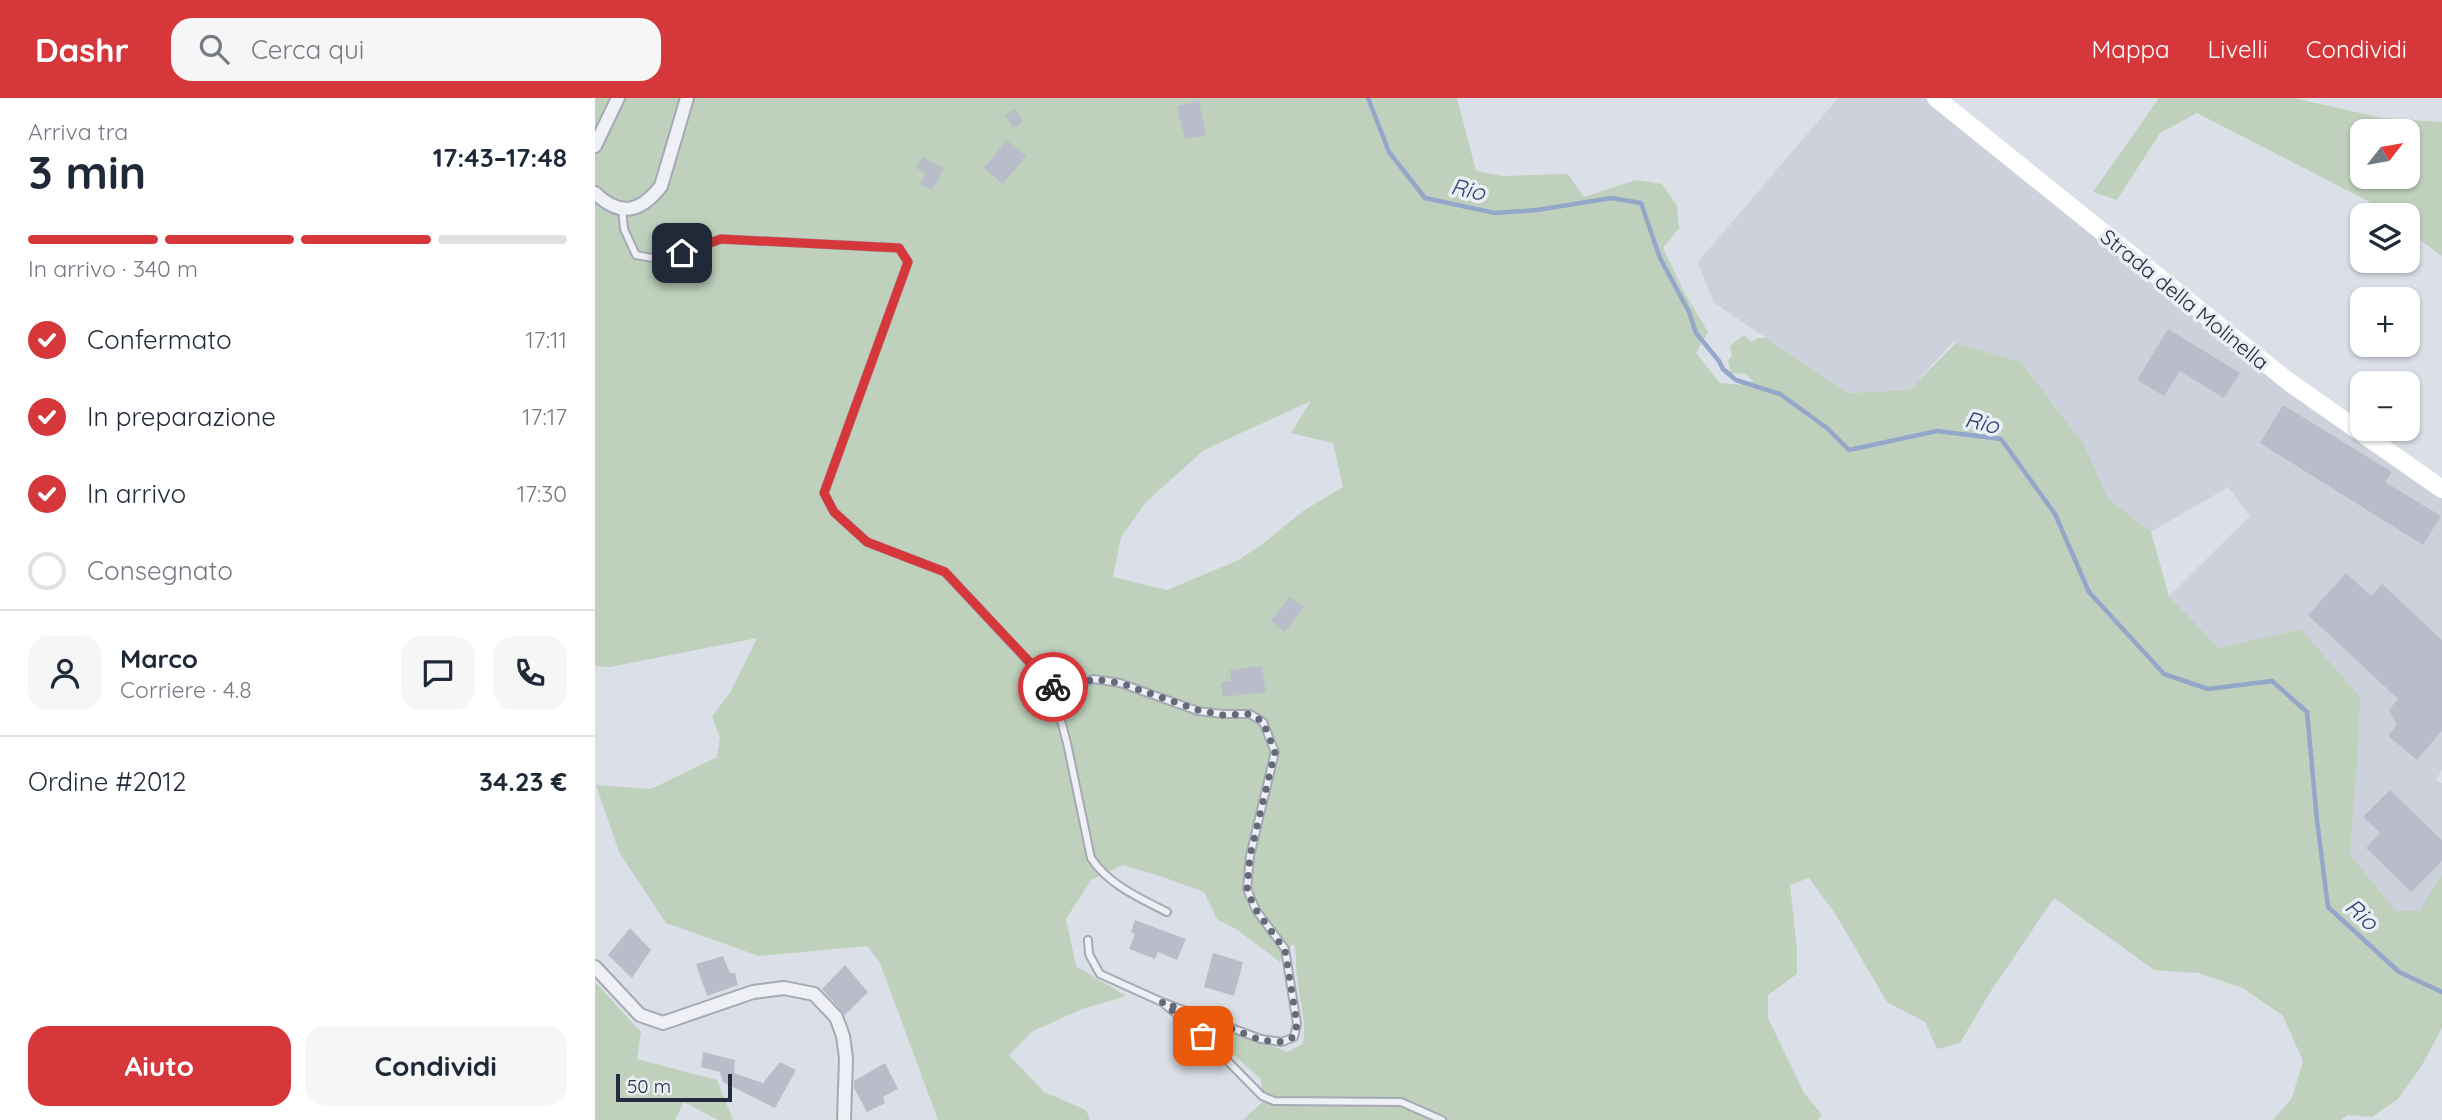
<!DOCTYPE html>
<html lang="it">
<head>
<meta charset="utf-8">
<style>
  body { margin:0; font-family:Quicksand,sans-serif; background:#f6f6f7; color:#1f2937; height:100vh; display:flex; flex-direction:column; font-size:26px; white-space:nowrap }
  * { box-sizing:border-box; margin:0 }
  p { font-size:23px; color:#747a83 }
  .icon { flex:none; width:38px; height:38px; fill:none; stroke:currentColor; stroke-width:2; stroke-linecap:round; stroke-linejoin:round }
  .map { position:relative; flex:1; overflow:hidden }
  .drawer { display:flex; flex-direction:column; background:#fff; width:595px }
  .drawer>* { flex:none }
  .needle { width:46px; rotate:59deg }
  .tools { position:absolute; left:1755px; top:21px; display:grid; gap:14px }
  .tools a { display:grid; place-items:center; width:70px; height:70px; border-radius:14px; background:#fff; box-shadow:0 2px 5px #0004; font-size:35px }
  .scale { position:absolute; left:21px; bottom:18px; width:116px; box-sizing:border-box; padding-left:7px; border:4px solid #252b3e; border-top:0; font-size:19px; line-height:24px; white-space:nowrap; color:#252b3e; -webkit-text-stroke:5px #ebeef5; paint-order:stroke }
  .pin { position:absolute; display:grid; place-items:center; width:60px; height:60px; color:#fff; margin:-30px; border-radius:14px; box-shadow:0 4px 10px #0006 }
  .courier { position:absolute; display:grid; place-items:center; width:70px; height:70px; margin:-35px; border:5px solid #d5373b; border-radius:50%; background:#fff; color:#222; box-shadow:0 2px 9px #0007 }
  .headline em { font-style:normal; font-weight:700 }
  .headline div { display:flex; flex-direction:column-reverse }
  .headline { display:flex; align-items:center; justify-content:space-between; height:119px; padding:0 28px }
  h1 { font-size:46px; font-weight:700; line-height:52px }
  .bar { display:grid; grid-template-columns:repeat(4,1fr); gap:10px 7px; align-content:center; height:84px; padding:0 28px }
  .bar i { height:9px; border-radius:5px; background:#e0e1e3 }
  .bar .current { background:#d5373b }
  .bar p { grid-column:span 4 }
  .line { display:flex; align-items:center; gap:18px; padding:0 28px; border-top:2px solid #e0e1e3 }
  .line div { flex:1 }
  .round { display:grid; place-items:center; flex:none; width:74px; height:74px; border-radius:21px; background:#f6f6f7 }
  ol { padding:0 28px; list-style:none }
  li { display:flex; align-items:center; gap:21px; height:77px }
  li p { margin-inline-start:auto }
  li .icon { padding:7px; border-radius:50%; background:#d5373b; color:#fff; stroke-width:4 }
  li:last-child { color:#747a83 }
  li i { width:38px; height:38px; border:4px solid #e0e1e3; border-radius:50% }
  .cta { display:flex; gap:14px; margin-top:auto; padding:14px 28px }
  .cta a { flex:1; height:80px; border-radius:21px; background:#d5373b; color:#fff; font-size:28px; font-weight:700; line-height:80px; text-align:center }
  .cta a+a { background:#f6f6f7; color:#1f2937 }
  header { display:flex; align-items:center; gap:42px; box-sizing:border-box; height:98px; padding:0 35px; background:#d5373b; color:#fff }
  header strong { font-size:33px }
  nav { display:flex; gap:38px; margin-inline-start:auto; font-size:24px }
  .search { width:490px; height:63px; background:#f6f6f7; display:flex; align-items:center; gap:18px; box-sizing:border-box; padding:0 24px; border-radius:21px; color:#747a83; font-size:26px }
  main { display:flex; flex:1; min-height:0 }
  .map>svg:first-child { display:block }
  .built { fill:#cdd1dc }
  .green { fill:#bfd1bc; fill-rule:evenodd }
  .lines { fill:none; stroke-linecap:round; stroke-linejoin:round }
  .stream { stroke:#94a7ca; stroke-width:4.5 }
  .building { fill:#b9bdca }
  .service-casing { stroke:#a4a9b4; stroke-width:10 }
  .minor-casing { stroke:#a4a9b4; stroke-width:16 }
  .service { stroke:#eef0f5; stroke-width:6 }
  .minor { stroke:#eef0f5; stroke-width:12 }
  .secondary { stroke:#fff; stroke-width:18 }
  .done { stroke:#656a79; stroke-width:7; stroke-dasharray:0 12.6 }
  .route { stroke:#d5373b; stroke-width:9 }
  .labels { text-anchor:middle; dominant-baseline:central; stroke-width:7; stroke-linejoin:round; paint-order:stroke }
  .street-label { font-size:21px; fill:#252b3e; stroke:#ebeef5 }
  .water-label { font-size:23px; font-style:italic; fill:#2d4473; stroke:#ebeef5 }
</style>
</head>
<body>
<header>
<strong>Dashr</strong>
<div class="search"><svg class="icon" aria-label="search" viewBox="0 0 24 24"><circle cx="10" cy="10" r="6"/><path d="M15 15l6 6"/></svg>Cerca qui</div>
<nav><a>Mappa</a><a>Livelli</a><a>Condividi</a></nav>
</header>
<main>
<section class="drawer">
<div class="headline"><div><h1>3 min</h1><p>Arriva tra</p></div><em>17:43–17:48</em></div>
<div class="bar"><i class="current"></i><i class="current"></i><i class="current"></i><i></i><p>In arrivo · 340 m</p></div>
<ol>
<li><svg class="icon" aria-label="check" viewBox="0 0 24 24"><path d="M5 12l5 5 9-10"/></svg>Confermato<p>17:11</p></li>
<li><svg class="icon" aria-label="check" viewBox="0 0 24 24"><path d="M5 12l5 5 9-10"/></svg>In preparazione<p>17:17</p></li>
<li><svg class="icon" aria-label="check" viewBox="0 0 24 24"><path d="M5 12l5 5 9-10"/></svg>In arrivo<p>17:30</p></li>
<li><i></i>Consegnato</li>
</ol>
<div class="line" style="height:126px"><a class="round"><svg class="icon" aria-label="person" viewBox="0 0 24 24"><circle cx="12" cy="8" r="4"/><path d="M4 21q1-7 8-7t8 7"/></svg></a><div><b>Marco</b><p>Corriere · 4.8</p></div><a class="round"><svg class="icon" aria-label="chat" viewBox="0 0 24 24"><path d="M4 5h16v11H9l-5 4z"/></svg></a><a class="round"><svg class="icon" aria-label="phone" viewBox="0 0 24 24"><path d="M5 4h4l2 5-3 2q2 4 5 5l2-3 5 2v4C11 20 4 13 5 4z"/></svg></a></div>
<div class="line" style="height:91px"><div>Ordine #2012</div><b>34.23 €</b></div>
<div class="cta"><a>Aiuto</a><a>Condividi</a></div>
</section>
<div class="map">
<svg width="1847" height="1022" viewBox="0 0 1847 1022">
  <rect width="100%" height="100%" fill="#dbdfe7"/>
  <path class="built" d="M1243,0H1341L1467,103L1847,391V672L1840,683L1847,685V776L1824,813H1800L1755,756L1762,671L1706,531L1624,550L1574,498L1655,418L1633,389L1556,434L1512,399L1490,348L1426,264L1358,244L1314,292L1253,295L1118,204L1103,164Z"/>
  <path class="green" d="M0,0H862L881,73L907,78L973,76L989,99L1041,82L1067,86L1082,108L1084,130L1068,150L1090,196L1113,234L1101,255L1125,285L1145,287L1158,283L1151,276L1136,275L1133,263L1137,258L1135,248L1149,237L1156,244L1163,240H1171L1253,295L1314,292L1361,245L1426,264L1490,348L1512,399L1556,434L1574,498L1624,550L1706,531L1765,599L1762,671L1755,756L1801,813H1824L1847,776V930L1826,969L1802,1002L1777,1019L1753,1017L1745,1022H1678L1697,1000L1708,963L1688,918L1648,890L1603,875L1559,872L1459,800L1394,896L1365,945L1342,951L1330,924L1292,904L1241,817L1214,780L1195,787L1202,851V876L1173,897V920L1209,995L1227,1017L1222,1022H648L667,1004L666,981L590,914L593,912L692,954L708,946C712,922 704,902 702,878C700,863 703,860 698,845L685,864L641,831L622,821L609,794L565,778L528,767L496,782L471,821L481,868L531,898L487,911L438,933L414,957L449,994L491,1012L495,1022H343L285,865L272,848L164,858L71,825L24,754L1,687L56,691L122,659L125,639L117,619L136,593L162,540L15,569L0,568ZM716,303L696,335L738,345L748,389L708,413L670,444L644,462L572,492L518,479L526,439L551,404L609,352Z
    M1564,0H1699L1787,20L1847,24V158L1813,133V117H1792L1773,103L1602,15L1565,35L1522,102L1498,94ZM1768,33H1813V79H1768Z
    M0,884L46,934L42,961L122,982L138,1022H123L89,1004L80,1022H0Z"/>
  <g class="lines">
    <path class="stream" d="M773,0L794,54L830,100L900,115L942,112L1016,100L1046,105L1065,160L1094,214L1101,235L1124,263L1128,271L1141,282L1185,296L1232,330L1254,352L1342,333L1406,341L1460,416L1494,494L1569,576L1613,591L1677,583L1712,614L1722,722L1733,809L1804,874L1847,894"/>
  </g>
  <path class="building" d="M604,3L611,37L590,41L582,8Z
    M420,11L428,24L418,30L410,17Z
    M412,42L431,58L408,86L389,70Z
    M327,59L349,70L337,92L325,86L331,75L321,70Z
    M1573,231L1645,275L1629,300L1585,273L1569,298L1542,282Z
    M1688,307L1797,374L1790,384L1846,418L1828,447L1665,345Z
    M1751,475L1776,498L1787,486L1847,542V633L1822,662L1793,638L1802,627L1794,612L1803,601L1713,517Z
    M695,499L709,509L690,534L676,523Z
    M667,568L671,594L628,599L626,584L636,583L635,572Z
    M1795,692L1847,742V763L1816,794L1771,750L1785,735L1768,719Z
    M540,822L591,841L582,862L563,854L560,861L534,851L540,836L536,834Z
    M35,830L56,852L37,880L13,857Z
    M618,855L648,864L639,898L609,889Z
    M128,858L135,875H140L143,887L112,898L101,866Z
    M250,867L273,894L250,917L227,891Z
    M108,954L140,962L139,975L168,985L185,964L201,972L180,1010L128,984L125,974L106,969Z
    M290,965L303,991L288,999L290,1005L272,1014L259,990V983Z"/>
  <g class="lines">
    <g class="service-casing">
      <path id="service" d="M27,111L29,131L41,157L68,162L126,141L304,150L313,164L229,395L239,414L272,444L350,474L457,589H476L499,581L525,585L603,613L628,616H655L668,624L680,654L655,758L652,791L661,812L690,851L702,926L699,939L687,944L666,941L567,904
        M457,589L472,645L496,760C513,786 544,800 572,814
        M493,842L494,856L505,876L567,904L608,938L667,998L679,1003L806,1004L847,1022"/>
    </g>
    <g class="minor-casing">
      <path id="minor" d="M0,48L23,0
        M0,95C25,119 45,115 66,88L92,0
        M0,869L45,917L68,925L158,894L189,890L219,896L241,919L248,938L251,960L249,1022"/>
    </g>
    <use href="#service" class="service"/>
    <use href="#minor" class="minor"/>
    <path class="secondary" d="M1341,0L1694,284L1847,391"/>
  </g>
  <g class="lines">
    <path class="done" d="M458,589H476L499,581L525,585L603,612L628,617L656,616L668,624L680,654L655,758L652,792L661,812L690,852L702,926L699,939L687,944L666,942L567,904L608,938"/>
    <path class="route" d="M87,155L126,141L304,150L313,164L229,395L239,414L272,444L350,474L458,589"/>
  </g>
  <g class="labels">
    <g class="street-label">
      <text transform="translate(1590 201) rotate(39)">Strada della Molinella</text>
    </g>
    <g class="water-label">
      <text transform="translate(873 91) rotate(12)">Rio</text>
      <text transform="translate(1387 324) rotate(13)">Rio</text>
      <text transform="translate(1767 816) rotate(42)">Rio</text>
    </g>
  </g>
</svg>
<div class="tools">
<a><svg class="needle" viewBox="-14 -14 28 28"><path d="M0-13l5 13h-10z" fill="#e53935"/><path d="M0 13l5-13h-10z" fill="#747a83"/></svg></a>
<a><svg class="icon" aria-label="layers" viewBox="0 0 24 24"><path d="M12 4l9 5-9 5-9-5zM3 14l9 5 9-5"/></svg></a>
<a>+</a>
<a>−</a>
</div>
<div class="scale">50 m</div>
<div class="pin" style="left:608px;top:938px;background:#ea580c"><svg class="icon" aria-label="bag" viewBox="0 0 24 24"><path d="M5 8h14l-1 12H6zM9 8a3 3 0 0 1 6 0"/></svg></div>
<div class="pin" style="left:87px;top:155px;background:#1f2937"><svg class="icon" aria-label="home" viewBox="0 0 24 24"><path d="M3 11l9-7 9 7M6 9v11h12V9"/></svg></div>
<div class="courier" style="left:458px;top:589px"><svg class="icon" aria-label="bike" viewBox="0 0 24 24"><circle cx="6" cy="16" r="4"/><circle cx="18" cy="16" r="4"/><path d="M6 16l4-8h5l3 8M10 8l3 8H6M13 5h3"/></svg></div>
</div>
</main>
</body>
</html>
